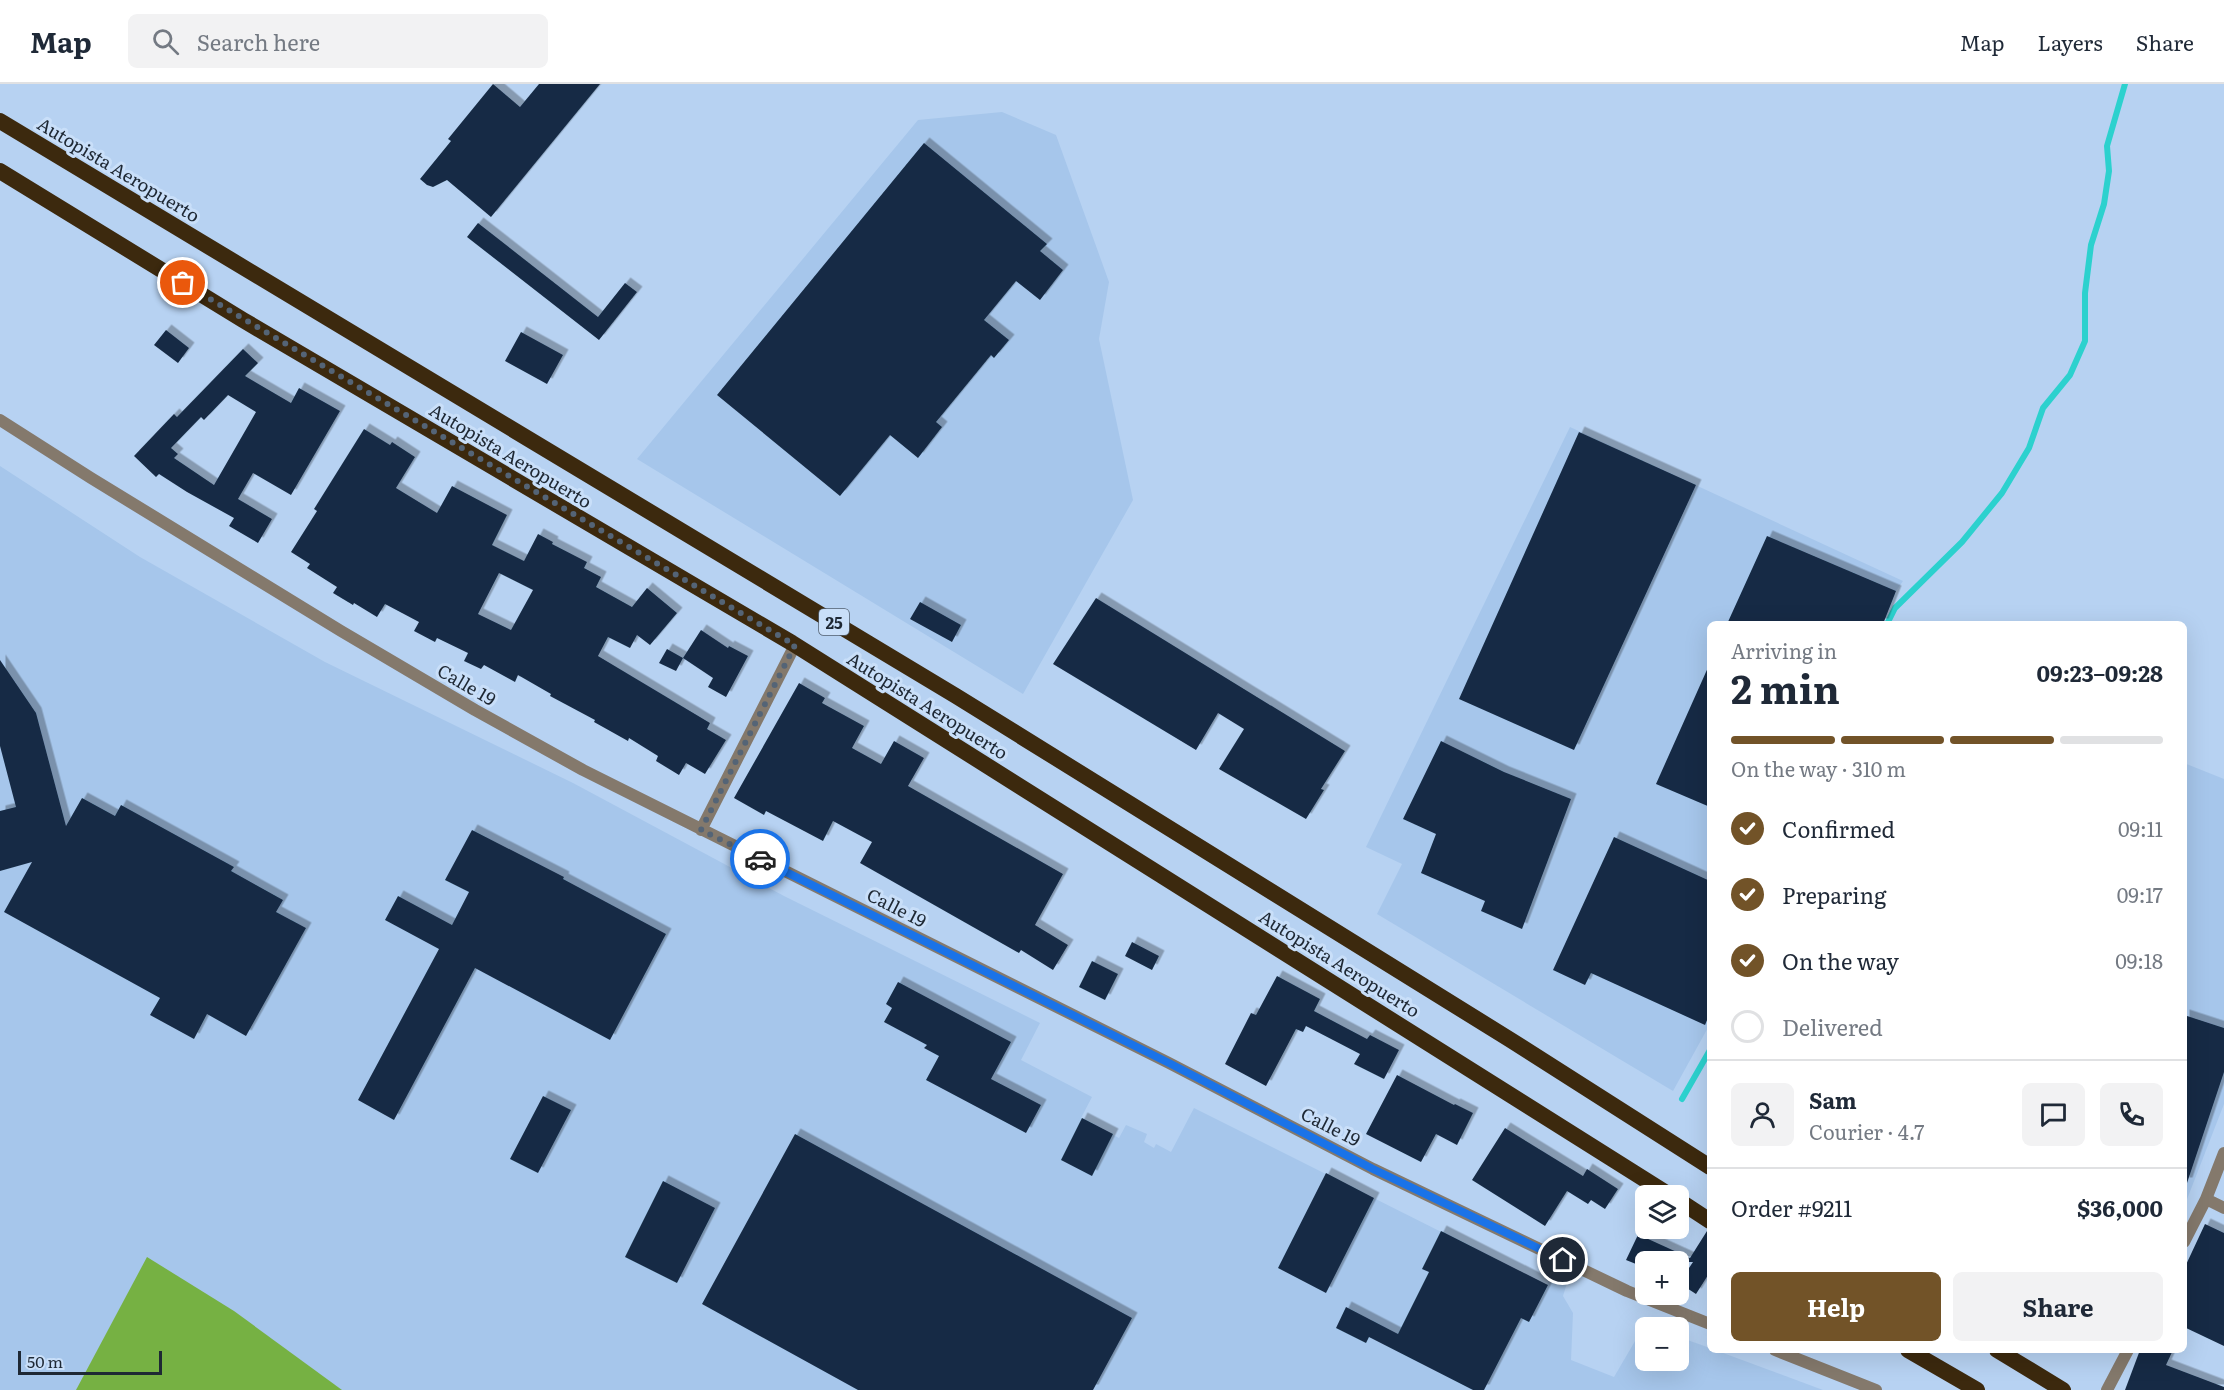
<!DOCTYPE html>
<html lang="en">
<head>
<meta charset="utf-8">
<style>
  body { margin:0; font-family:Literata,serif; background:#f2f2f3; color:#1f2937; height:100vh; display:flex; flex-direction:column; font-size:22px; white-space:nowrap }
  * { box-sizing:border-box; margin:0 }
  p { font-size:20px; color:#747a83 }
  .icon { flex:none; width:33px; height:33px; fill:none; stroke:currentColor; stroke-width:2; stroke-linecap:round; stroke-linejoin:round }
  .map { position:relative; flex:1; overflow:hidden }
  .sheet { position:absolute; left:1707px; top:537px; width:480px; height:732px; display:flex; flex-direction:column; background:#fff; border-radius:9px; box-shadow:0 6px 24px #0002 }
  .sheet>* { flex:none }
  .tools { position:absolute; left:1635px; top:1101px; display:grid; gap:12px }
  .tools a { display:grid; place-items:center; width:54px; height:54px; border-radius:9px; background:#fff; box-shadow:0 6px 24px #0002; font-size:30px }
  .scale { position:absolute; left:18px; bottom:15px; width:144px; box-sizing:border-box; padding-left:6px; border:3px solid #1e2834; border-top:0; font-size:16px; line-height:21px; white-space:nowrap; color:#1e2834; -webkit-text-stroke:4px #c9dff9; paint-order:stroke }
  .pin { position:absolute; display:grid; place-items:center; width:51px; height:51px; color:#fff; margin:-26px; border:3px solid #fff; border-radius:50%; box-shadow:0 2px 6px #0007 }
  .courier { position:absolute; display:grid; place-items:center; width:60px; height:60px; margin:-30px; border:4px solid #1a73e8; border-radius:50%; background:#fff; color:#222; box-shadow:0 2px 8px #0007 }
  .summary em { font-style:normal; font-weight:700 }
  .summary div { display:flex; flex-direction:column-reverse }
  .summary { display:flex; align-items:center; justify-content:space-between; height:102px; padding:0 24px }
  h1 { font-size:39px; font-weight:700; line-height:45px }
  .bar { display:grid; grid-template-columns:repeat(4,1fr); gap:9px 6px; align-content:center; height:72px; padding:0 24px }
  .bar i { height:8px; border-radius:4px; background:#e0e1e3 }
  .bar .on { background:#725328 }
  .bar p { grid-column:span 4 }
  .line { display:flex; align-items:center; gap:15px; padding:0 24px; border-top:2px solid #e0e1e3 }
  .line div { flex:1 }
  .round { display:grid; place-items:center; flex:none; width:63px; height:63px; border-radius:9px; background:#f2f2f3 }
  ol { padding:0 24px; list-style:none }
  li { display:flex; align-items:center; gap:18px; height:66px }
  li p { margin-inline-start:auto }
  li .icon { padding:6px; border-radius:50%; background:#725328; color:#fff; stroke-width:4 }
  li:last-child { color:#747a83 }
  li i { width:33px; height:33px; border:3px solid #e0e1e3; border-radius:50% }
  .action { display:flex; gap:12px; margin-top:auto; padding:12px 24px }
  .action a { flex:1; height:69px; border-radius:9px; background:#725328; color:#fff; font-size:24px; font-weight:700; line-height:69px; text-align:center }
  .action a+a { background:#f2f2f3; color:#1f2937 }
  header { display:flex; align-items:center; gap:36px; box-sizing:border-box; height:84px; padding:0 30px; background:#fff; border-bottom:2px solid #e0e1e3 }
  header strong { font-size:28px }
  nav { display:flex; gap:33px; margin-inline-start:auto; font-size:21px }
  .search { width:420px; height:54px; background:#f2f2f3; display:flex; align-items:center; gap:15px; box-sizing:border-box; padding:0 21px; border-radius:9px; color:#747a83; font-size:22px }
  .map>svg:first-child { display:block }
  .built { fill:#a6c6eb }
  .green { fill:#76b143 }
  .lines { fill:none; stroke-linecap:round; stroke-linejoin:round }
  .stream { stroke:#2cd1ce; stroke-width:6 }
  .building { fill:#172c45; fill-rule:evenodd; filter:url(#shadow) }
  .minor { stroke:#84796c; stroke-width:12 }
  .trunk { stroke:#3c290e; stroke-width:16 }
  .done { stroke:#546476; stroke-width:6; stroke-dasharray:0 10.8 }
  .route { stroke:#1a73e8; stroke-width:8 }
  .labels { text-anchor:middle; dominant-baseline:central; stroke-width:6; stroke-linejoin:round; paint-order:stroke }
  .shield { fill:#c9dff9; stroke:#515f6f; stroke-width:1.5 }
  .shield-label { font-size:16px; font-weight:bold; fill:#1e2834 }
  .street-label { font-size:18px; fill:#1e2834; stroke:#c9dff9 }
</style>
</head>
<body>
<header>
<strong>Map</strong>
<div class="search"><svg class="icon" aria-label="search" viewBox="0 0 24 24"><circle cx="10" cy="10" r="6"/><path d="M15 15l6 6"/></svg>Search here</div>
<nav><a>Map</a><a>Layers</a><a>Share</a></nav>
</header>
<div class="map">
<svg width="2224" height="1306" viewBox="0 0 2224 1306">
  <defs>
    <filter id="shadow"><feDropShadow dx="5.5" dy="-5.5" stdDeviation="0" flood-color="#0004"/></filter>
  </defs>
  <rect width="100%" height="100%" fill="#b7d2f2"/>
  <path class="built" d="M1002,28L1056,51L1109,198L1099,255L1133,416L1023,610L637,375L918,36Z
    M1570,343L1903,497L1896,507L1883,540H1710V940L1673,1007L1377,830L1402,780L1366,763Z
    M0,382L140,473L325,578L573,699L784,812L1040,939L1021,976L1092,1013L1081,1034L1119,1054L1126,1041L1147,1050L1144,1058L1154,1064L1156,1060L1171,1068L1194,1024L1547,1201L1552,1188L1567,1199L1563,1212L1573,1229L1571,1276L1614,1293L1645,1240L1654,1243L1646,1244V1276H1678L1679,1253L1710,1264V1266H1715L1823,1306H0Z
    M2184,679L2224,695V1020L2184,1123Z"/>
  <path class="green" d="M147,1173L234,1227L342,1306H76Z"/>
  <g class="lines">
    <path class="stream" d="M1887,540L1895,524L1962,458L2002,409L2029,364L2043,324L2070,291L2085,257V209L2091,161L2104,120L2109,87L2107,62L2125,0
      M1682,1015L1710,966"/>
  </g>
  <path class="building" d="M493,0L520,23L539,0H600L491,133L447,96L433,103L427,101L420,95L451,57L448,55Z
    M924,59L1047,160L1040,167L1063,186L1040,216L1016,197L984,236L1009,256L994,274L991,271L936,338L942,343L918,374L890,351L840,412L717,311Z
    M478,139L598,233L625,199L637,208L599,256L467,153Z
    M166,246L189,264L178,279L154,261Z
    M521,248L563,271L547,300L505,277Z
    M243,265L258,279L245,292L291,319L299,304L340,327L291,411L253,389L238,415L272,435L258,459L229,442L234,434L187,408L159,390L156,393L134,372L174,330L177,333ZM228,311L256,328L214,401L174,374L178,370L171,364L201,333L204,336Z
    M364,345L390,361L392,358L415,373L396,404L437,429L452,402L507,431L492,461L524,477L538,450L553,458L552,460L587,478L584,484L601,493L596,503L632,523L647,504L677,529L650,561L637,551L630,564L608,553L598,572L710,639L707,645L726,656L705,690L686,679L679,691L656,677L658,672L629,654L628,657L594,638L595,636L550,612L551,610L518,591L515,598L484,581L481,585L464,577L468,569L437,554L435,558L414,547L419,538L385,520L377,533L354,519L353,521L333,509L337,503L307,484L310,480L291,468L317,427L314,425ZM499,489L533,506L511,546L478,530Z
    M1579,348L1696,401L1574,666L1459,615Z
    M1767,452L1896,507L1883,540H1727Z
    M1096,514L1345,667L1321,705L1324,706L1306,735L1219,685L1244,645L1218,629L1196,666L1053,580Z
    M920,518L961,541L952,558L910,535Z
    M701,546L728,564L729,562L748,572L726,613L708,603L713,594L683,574Z
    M667,565L683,574L676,587L659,579Z
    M0,576L36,629L66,742L82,714L115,732L121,721L234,783L231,787L283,816L276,828L306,844L246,952L207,930L194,955L150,931L160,914L4,828L32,778L0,787V727L16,723L0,662Z
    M1710,579V723L1656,700Z
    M799,599L825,614L822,619L864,642L852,664L881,680L894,657L924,674L908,702L1063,790L1035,841L1068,861L1053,886L1021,866L1019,869L860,779L872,758L833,737L823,757L766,727L764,731L734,714Z
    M1441,657L1504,688L1571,715L1522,845L1481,827L1485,817L1421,789L1436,750L1403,735Z
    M472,746L564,793L563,795L666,850L610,956L475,884L394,1036L358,1016L439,865L385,836L398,812L452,841L469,808L445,796Z
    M1614,753L1710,797V929L1705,941L1591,889L1585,901L1553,886Z
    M1132,858L1159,872L1152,886L1125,872Z
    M1092,877L1118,890L1105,916L1079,903Z
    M1277,892L1320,915L1314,927L1367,955L1370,951L1399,966L1384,995L1354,980L1360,970L1306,942L1303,948L1296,945L1266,1002L1225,980L1251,929L1256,931Z
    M898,898L1011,958L991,995L1041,1021L1026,1049L926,996L939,972L924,964L927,961L884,938L892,924L886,920Z
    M2184,931L2224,944V988L2187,1099H2184Z
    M1397,991L1454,1021L1455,1020L1473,1029L1457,1061L1436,1050L1421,1078L1366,1050Z
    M543,1012L571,1026L538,1089L510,1075Z
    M1082,1034L1113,1050L1092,1092L1061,1076Z
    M1505,1044L1583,1092L1587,1085L1618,1105L1605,1125L1591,1116L1588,1120L1567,1107L1545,1142L1472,1096Z
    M795,1050L1132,1234L1093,1306H858L702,1220Z
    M1326,1089L1374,1114L1326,1209L1278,1184Z
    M663,1097L715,1124L677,1199L625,1173Z
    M1646,1134V1154L1690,1174L1707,1147H1710V1188L1696,1210L1679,1199L1693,1178H1646V1184L1626,1176Z
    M2205,1140L2224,1149V1262L2184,1243V1185Z
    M1441,1147L1548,1201L1529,1238L1521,1234L1484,1306H1473L1369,1253L1366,1259L1336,1244L1346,1223L1398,1250L1429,1188L1422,1185Z
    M2140,1266H2173L2166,1281L2224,1303V1306H2125Z"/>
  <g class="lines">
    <path class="minor" d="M0,336L91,394L341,547L475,626L583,686L1169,979L1373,1085L1627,1207L1710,1240
      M701,746L795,561
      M2206,1115L2224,1124
      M2184,1158L2206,1115L2224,1069
      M1775,1266L1876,1306
      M2107,1306L2128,1266"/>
    <path class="trunk" d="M0,37L956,612L1509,955L1710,1083
      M0,87L243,236L792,559L1671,1112
      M1678,1116L1710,1137
      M1908,1266L1977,1306
      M1997,1266L2063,1306"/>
  </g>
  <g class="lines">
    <path class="done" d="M183,199L795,561L701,746L760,775"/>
    <path class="route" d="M760,775L1169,979L1373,1085L1563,1176"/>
  </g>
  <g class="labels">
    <rect class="shield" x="819" y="525" width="30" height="26" rx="4.5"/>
    <g class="shield-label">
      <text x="834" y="538">25</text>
    </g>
    <g class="street-label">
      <text transform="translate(119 85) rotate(31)">Autopista Aeropuerto</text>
      <text transform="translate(511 371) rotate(31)">Autopista Aeropuerto</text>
      <text transform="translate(467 600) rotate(30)">Calle 19</text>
      <text transform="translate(928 621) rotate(32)">Autopista Aeropuerto</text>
      <text transform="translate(897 823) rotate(27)">Calle 19</text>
      <text transform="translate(1340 879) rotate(32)">Autopista Aeropuerto</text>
      <text transform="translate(1331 1042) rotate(27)">Calle 19</text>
    </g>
  </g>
</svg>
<div class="tools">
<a><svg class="icon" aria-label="layers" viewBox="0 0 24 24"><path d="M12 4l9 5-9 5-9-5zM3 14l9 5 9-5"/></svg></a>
<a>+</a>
<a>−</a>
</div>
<div class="scale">50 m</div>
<div class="pin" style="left:183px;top:199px;background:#ea580c"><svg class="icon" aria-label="bag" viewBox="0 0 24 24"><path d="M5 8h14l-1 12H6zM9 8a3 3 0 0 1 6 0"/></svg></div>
<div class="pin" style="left:1563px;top:1176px;background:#1f2937"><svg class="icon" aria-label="home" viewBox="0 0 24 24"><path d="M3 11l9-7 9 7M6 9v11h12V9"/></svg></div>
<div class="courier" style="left:760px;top:775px"><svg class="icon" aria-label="car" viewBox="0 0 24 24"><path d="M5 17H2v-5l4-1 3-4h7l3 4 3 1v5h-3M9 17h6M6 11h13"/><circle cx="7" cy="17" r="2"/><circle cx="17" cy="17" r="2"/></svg></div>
<section class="sheet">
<div class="summary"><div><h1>2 min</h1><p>Arriving in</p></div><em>09:23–09:28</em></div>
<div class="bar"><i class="on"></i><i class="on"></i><i class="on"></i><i></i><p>On the way · 310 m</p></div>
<ol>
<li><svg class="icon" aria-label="check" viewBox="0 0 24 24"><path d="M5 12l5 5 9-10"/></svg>Confirmed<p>09:11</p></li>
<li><svg class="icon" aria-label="check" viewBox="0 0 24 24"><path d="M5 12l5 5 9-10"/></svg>Preparing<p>09:17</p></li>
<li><svg class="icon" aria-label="check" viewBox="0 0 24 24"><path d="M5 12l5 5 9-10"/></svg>On the way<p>09:18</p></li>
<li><i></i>Delivered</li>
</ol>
<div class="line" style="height:108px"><a class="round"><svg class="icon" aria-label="person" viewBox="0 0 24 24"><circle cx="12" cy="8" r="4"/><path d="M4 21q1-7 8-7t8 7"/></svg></a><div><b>Sam</b><p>Courier · 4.7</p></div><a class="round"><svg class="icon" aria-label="chat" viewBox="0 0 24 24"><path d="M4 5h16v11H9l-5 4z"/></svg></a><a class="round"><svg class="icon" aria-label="phone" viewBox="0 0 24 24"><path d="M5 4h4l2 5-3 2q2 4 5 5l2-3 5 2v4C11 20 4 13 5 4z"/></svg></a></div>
<div class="line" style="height:78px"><div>Order #9211</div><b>$36,000</b></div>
<div class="action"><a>Help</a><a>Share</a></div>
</section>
</div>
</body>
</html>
